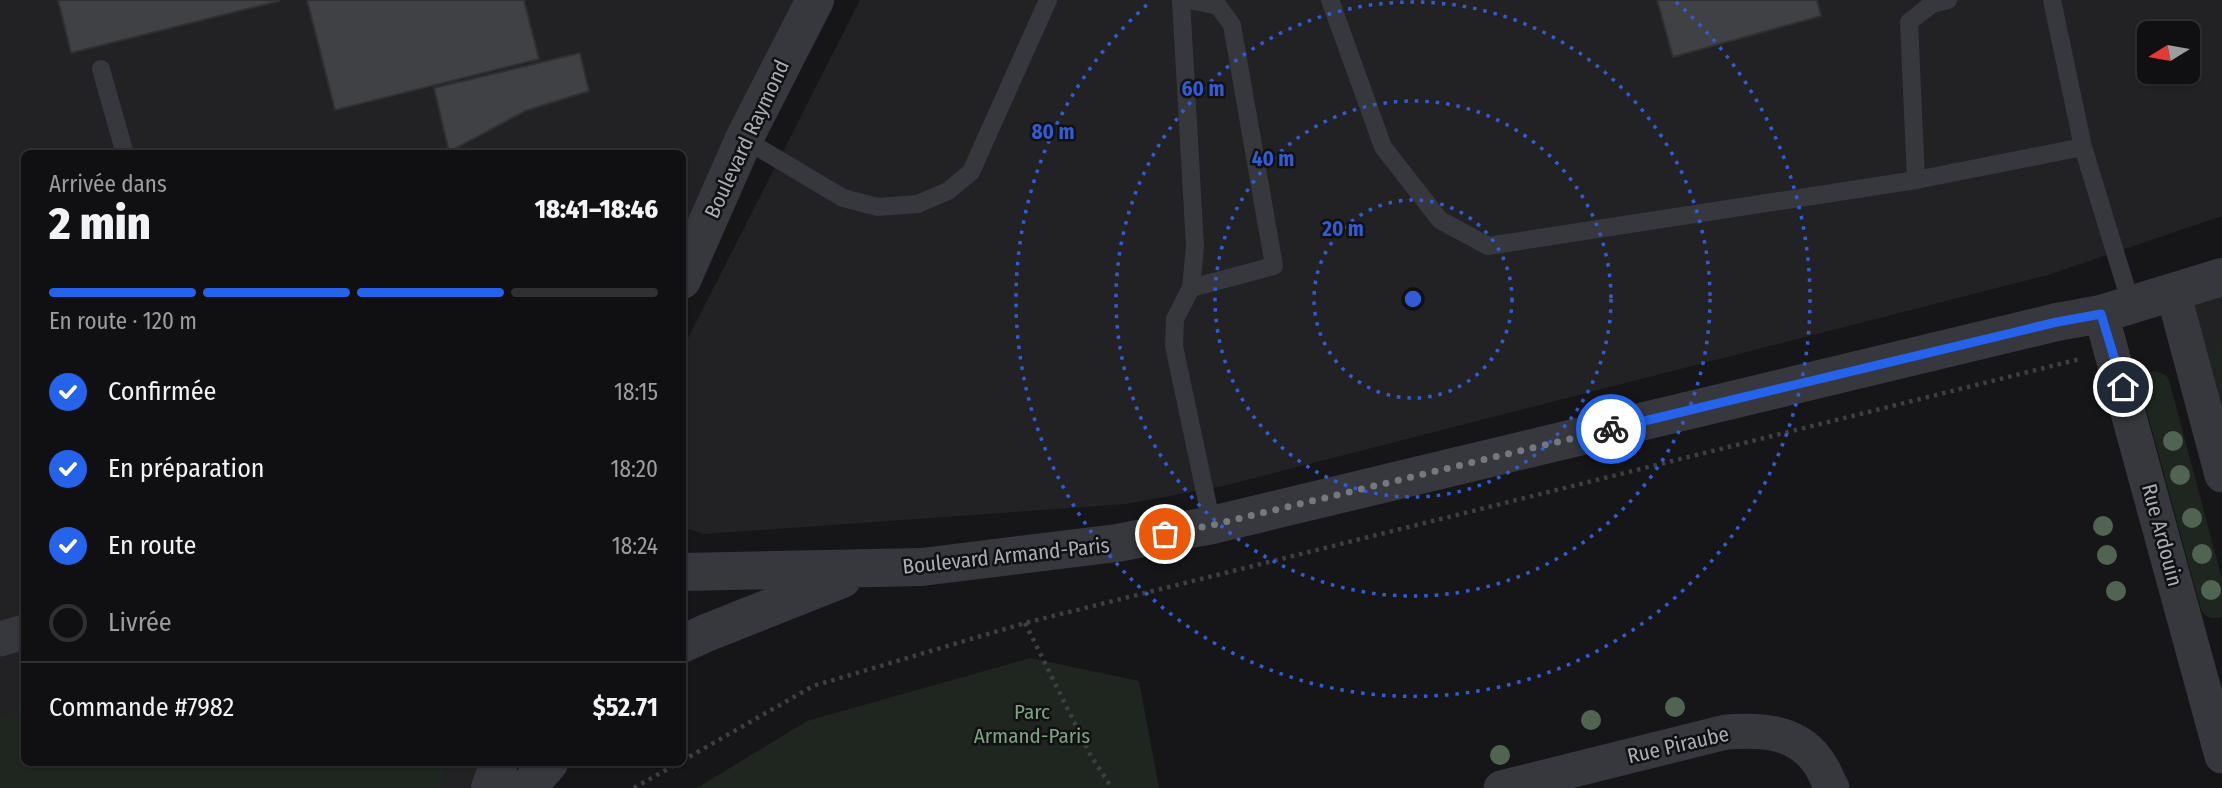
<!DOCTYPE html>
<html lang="fr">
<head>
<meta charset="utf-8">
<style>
  body { margin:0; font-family:"Fira Sans Condensed",sans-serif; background:#19191b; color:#f1f3f6; height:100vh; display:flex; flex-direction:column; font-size:26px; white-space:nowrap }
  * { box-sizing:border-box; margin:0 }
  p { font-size:23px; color:#9c9d9f }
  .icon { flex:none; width:38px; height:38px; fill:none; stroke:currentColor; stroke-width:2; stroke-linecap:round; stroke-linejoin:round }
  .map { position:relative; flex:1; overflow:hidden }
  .panel { position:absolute; left:21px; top:150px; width:665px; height:616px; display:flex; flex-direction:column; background:#101012; border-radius:10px; box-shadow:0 2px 5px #0004,0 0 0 2px #303032 }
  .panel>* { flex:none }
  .needle { width:46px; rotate:259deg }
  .controls { position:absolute; left:2137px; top:21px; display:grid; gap:14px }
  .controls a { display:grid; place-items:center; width:63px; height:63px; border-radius:10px; background:#101012; box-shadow:0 2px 5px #0004,0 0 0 2px #303032; font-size:35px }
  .pin { position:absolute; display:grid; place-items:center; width:60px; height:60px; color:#fff; margin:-30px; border:4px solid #fff; border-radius:50%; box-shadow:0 2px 7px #0007 }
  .courier { position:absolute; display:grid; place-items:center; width:70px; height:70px; margin:-35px; border:5px solid #2563eb; border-radius:50%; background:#fff; color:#222; box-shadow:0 2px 9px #0007 }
  .overview em { font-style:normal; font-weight:800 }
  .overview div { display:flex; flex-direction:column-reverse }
  .overview { display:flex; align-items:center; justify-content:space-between; height:119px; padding:0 28px }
  h1 { font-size:46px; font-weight:800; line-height:52px }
  .bar { display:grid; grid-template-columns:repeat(4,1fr); gap:10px 7px; align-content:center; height:84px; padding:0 28px }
  .bar i { height:9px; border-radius:5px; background:#303032 }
  .bar .selected { background:#2563eb }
  .bar p { grid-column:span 4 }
  .line { display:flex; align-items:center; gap:18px; padding:0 28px; border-top:2px solid #303032 }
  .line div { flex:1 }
  ol { padding:0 28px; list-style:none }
  li { display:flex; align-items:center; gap:21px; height:77px }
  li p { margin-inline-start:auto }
  li .icon { padding:7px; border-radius:50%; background:#2563eb; color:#fff; stroke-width:4 }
  li:last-child { color:#9c9d9f }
  li i { width:38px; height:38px; border:4px solid #303032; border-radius:50% }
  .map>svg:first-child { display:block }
  .built { fill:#222225; fill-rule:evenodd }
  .green { fill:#1e261f }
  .building { fill:#404145; stroke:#303034; stroke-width:2 }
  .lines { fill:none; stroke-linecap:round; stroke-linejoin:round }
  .path { stroke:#3d3f44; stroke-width:4.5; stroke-dasharray:3.5 5; stroke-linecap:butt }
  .service { stroke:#37383d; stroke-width:18 }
  .minor { stroke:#37383d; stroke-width:35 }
  .tertiary { stroke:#37383d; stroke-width:38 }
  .tree { fill:#506452 }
  .done { stroke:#757880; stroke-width:7; stroke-dasharray:0 12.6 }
  .route { stroke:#2563eb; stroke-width:9 }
  .ring { fill:none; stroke:#325cd3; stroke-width:3.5; stroke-dasharray:3.5 7 }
  .labels { text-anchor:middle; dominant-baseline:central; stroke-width:5; stroke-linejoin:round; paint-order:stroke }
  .street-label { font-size:21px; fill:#a8adb8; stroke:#111113 }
  .park-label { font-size:21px; fill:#7fa381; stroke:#111113 }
  .centre { fill:#325cd3; stroke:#111113; stroke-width:3.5 }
  .ring-label { font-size:21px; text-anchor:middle; font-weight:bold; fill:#325cd3; stroke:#111113; stroke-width:5; stroke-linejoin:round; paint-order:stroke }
</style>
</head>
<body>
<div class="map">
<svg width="2222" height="788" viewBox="0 0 2222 788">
  <rect width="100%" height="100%" fill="#161618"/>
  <path class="built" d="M0,0H815L683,280L682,154H24V763H499L490,788H0Z
    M860,0H2222V216L2048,275L1223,486L1126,504L704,534L683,527V348ZM2149,33H2188V72H2149Z
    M2222,277V477L2173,292Z"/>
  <path class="green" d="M2222,333V395C2216,373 2209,353 2222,333Z
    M2155,371L2166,375L2169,380L2222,579V617C2213,620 2205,618 2201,609L2140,386C2142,377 2146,372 2155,371Z
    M1030,658L1139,681L1159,788H697L807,721Z
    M24,708V763H448L439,788H0V717Z"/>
  <path class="building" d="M58,0H279V1L71,53Z
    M307,0H524L539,59L335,110Z
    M1657,0H1817L1821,16L1673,57Z
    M580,53L589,91L525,111L449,152L434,88Z"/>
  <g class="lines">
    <path class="path" d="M1025,623L1091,756L1112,788
      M682,761L813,686L1025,623L2080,359
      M634,788L678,763"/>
    <path class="service" d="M1181,0L1195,247L1191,288L1175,319L1174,346L1212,525
      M1190,0L1218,6L1232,25L1274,266L1191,288
      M1330,0L1383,147L1440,220L1488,246L1916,180
      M1948,0L1932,4L1909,22L1916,180L2083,147L2052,0
      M101,69L125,154
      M744,139L843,198L878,207L918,204L948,191L971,172L1048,0
      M2083,147L2131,304"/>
    <path class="minor" d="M2173,292L2222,475
      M2101,314L2222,756
      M0,639L24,632
      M1501,788L1726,732C1759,730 1794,730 1816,759C1823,767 1827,779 1832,788"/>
    <path class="tertiary" d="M682,280L744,139L815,0
      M682,572L922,567L1117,543L1212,525L2057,322L2101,314L2222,277
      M682,644L706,633L842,579
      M490,788L499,763
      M527,788L549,763"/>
  </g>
  <g class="tree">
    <circle cx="2173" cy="441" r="10"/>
    <circle cx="2180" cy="475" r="10"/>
    <circle cx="2192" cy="518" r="10"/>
    <circle cx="2103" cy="526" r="10"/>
    <circle cx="2202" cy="554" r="10"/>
    <circle cx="2107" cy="555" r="10"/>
    <circle cx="2211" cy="590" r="10"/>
    <circle cx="2116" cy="591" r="10"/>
    <circle cx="1675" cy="707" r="10"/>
    <circle cx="1591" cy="720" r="10"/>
    <circle cx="1500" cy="755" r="10"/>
  </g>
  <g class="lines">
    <path class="done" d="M1165,534L1212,525L1611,429"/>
    <path class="route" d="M1611,429L2057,322L2101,314L2123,387"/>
  </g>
  <g class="ring">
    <circle cx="1413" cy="299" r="99"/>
    <circle cx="1413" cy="299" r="198"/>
    <circle cx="1413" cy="299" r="297"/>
    <path d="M1676 2A397 397 0 1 1 1150 2"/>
  </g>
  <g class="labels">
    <g class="street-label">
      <text transform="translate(747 139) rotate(-65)">Boulevard Raymond</text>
      <text transform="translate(2162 535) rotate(75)">Rue Ardouin</text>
      <text transform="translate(1006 556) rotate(-6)">Boulevard Armand-Paris</text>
      <text transform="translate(1678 745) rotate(-13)">Rue Piraube</text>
    </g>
    <g class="park-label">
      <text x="1032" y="712">Parc<tspan x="1032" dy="24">Armand-Paris</tspan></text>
    </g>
  </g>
  <circle cx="1413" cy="299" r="10" class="centre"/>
  <g class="ring-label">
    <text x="1203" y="96">60 m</text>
    <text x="1053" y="139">80 m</text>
    <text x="1273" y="166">40 m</text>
    <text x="1343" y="236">20 m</text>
  </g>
</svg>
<div class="controls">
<a><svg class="needle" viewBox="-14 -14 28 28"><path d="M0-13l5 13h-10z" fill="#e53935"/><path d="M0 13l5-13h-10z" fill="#9c9d9f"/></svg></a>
</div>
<div class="pin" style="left:1165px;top:534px;background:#ea580c"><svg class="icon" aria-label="bag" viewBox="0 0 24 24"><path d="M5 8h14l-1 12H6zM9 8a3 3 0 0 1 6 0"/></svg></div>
<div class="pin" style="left:2123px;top:387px;background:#1f2937"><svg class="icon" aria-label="home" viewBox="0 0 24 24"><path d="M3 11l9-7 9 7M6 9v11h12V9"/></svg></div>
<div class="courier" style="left:1611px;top:429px"><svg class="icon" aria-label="bike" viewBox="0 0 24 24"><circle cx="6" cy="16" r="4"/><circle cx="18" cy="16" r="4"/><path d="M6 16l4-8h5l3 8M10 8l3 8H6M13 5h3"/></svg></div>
<section class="panel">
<div class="overview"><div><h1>2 min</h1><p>Arrivée dans</p></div><em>18:41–18:46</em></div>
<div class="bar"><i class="selected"></i><i class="selected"></i><i class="selected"></i><i></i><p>En route · 120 m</p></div>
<ol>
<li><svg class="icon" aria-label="check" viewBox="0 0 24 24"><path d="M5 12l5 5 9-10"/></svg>Confirmée<p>18:15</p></li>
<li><svg class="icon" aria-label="check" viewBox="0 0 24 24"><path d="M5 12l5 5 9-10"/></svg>En préparation<p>18:20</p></li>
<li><svg class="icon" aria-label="check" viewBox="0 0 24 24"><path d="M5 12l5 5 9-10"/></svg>En route<p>18:24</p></li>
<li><i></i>Livrée</li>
</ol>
<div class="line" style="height:91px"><div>Commande #7982</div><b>$52.71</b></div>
</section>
</div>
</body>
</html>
